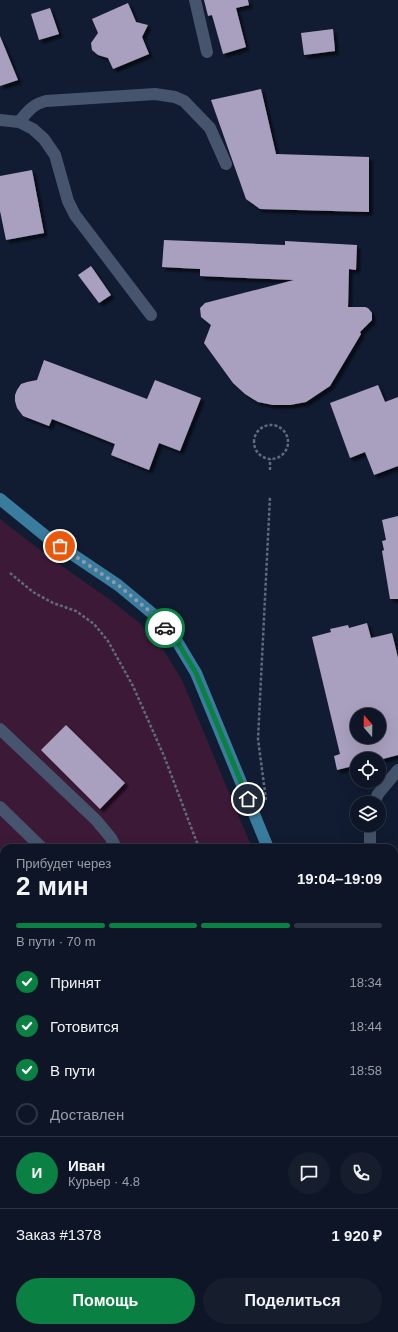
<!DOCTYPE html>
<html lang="ru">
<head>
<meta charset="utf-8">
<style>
  body { margin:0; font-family:Helvetica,sans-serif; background:#161e2e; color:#f1f3f6; height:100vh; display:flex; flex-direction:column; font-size:15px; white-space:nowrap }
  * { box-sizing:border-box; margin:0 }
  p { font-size:13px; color:#9a9fa7 }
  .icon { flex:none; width:22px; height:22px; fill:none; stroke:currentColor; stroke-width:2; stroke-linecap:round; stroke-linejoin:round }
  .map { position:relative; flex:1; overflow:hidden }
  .sheet { position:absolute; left:0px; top:844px; width:398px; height:488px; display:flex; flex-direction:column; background:#0d1526; border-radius:12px 12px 0 0; box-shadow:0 4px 16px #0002,0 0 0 1px #2d3443 }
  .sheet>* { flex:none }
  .needle { width:26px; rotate:340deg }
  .controls { position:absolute; left:350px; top:708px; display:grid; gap:8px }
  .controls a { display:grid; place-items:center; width:36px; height:36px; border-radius:50%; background:#0d1526; box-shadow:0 4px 16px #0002,0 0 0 1px #2d3443; font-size:20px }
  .pin { position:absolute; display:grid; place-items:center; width:34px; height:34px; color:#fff; margin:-17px; border:2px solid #fff; border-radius:50%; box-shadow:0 1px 4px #0007 }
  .courier { position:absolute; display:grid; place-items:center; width:40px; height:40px; margin:-20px; border:3px solid #0b8043; border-radius:50%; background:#fff; color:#222; box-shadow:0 1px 5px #0007 }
  .headline em { font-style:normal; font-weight:700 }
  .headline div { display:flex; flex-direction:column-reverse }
  .headline { display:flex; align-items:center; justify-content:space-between; height:68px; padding:0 16px }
  h1 { font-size:26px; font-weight:700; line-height:30px }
  .bar { display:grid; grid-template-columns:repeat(4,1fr); gap:6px 4px; align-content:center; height:48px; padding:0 16px }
  .bar i { height:5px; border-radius:3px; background:#2d3443 }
  .bar .on { background:#0b8043 }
  .bar p { grid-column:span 4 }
  .line { display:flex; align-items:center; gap:10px; padding:0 16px; border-top:1px solid #2d3443 }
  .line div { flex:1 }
  .round { display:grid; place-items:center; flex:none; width:42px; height:42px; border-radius:21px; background:#161e2e }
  ol { padding:0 16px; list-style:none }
  li { display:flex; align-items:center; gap:12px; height:44px }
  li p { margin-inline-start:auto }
  li .icon { padding:4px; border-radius:50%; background:#0b8043; color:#fff; stroke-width:4 }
  li:last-child { color:#9a9fa7 }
  li i { width:22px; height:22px; border:2px solid #2d3443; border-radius:50% }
  .button { display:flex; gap:8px; margin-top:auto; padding:8px 16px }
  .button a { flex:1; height:46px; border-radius:24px; background:#0b8043; color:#fff; font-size:16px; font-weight:700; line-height:46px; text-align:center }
  .button a+a { background:#161e2e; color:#f1f3f6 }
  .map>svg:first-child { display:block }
  .green { fill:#3d1938 }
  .building { fill:#a9a0bf; fill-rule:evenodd; filter:url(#shadow) }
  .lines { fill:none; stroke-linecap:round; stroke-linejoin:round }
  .path { stroke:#606a7d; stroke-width:2.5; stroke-dasharray:3 2; stroke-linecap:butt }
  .minor { stroke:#46546d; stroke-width:12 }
  .major { stroke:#397c9e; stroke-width:12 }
  .done { stroke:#919aac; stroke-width:4; stroke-dasharray:0 7.2 }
  .route { stroke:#0b8043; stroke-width:5 }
</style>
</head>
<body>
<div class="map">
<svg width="398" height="1332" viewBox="0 0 398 1332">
  <defs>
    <filter id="shadow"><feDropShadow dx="3.5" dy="3.5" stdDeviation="1" flood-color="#0009"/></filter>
  </defs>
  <rect width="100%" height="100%" fill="#111c32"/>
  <path class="green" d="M0,519L49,557L109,599L141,624L164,651L182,680L252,848H4V1328H290L287,1332H0Z
    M398,857V1072H394V858Z"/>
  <path class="building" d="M204,0H248L249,5L236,8L246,47L223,54L212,15L208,16Z
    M128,3L136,22L148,25L142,37L149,54L113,69L108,58L98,55L92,50L91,43L98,33L92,19Z
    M50,8L59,34L39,40L31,14Z
    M333,29L335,51L304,55L301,33Z
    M0,36L18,80L0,86Z
    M261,89L276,154L369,157V212L260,209L246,199L211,100Z
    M32,170L44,233L6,240L0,211V176Z
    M164,240L285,245V241L357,245L356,270L349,269L348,307H365L368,308L372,313V320L360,332L361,334L330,386L306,402L290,405H273L258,402L245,394L233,383L204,343L211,325L201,317L200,308L205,303L294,280L200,276V269L162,267Z
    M91,266L111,295L99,303L78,275Z
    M44,360L147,399L155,380L201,398L180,451L159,443L149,470L111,455L115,444L52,419L49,426L23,416L17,408L15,401V395L17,390L21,384L27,382L37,380Z
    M378,385L385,402L398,397V466L374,475L365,452L350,458L330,403Z
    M398,516V599H390L382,551L384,550L382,541L386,540L382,520Z
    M367,623L371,638L392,633L398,658V755L379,760L357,759V765L337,770L334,756L340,754L312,637L331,632L330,629L348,625L349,628ZM357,715H379V737H357Z
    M66,725L125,783L100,809L41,750Z"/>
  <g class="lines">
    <path class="path" d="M254 442a17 17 0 1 1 34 0a17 17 0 1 1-34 0Z
      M270,470V459
      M10,573L33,592L53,603L76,611L94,624L108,641L133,686L164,756L199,848
      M266,800L258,739L270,497"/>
    <path class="minor" d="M195,0L207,52
      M0,120L19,122L33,129L44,139L55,155L68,201L75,215L151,315
      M19,122C27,112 33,104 46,101L155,94L175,97L184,101L210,128L226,164
      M0,729L96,820L111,838L116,848
      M374,803L378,794L398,770
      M0,807L42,848
      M370,848V825
      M0,1016L4,1021
      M0,1264L4,1253
      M394,1321L398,1323
      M115,1328L116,1332
      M339,1332L342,1328"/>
    <path class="major" d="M0,499L48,538L118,585L153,614L178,643L196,673L268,848
      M306,1332L309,1328"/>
  </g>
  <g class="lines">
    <path class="done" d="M60,546L118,585L153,614L165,628"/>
    <path class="route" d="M165,628L178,643L196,673L248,799"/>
  </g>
</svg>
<div class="controls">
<a><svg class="needle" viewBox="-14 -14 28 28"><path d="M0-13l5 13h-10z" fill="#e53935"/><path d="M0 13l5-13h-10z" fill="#9a9fa7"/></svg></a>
<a><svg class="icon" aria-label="locate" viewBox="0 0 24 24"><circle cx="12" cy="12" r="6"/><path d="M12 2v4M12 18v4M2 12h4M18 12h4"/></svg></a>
<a><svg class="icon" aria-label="layers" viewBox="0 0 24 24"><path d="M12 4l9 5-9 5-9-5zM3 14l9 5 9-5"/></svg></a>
</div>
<div class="pin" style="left:60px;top:546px;background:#ea580c"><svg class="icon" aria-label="bag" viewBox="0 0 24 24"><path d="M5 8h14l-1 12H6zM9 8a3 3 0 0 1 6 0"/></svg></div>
<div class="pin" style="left:248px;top:799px;background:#1f2937"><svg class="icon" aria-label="home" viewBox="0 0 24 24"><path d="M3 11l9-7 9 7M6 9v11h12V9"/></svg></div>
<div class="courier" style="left:165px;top:628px"><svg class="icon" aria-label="car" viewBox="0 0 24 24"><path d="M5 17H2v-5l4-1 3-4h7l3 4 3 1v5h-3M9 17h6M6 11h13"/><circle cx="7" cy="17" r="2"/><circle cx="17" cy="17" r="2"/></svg></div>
<section class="sheet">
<div class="headline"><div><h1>2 мин</h1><p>Прибудет через</p></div><em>19:04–19:09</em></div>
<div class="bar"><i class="on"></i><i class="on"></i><i class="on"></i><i></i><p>В пути · 70 m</p></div>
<ol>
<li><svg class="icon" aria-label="check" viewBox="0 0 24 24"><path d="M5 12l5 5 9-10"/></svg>Принят<p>18:34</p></li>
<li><svg class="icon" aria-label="check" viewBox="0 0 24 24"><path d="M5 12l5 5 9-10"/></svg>Готовится<p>18:44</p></li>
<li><svg class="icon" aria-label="check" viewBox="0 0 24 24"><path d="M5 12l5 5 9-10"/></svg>В пути<p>18:58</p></li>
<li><i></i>Доставлен</li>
</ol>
<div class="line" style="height:72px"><b class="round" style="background:#0b8043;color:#fff">И</b><div><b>Иван</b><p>Курьер · 4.8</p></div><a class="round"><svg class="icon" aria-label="chat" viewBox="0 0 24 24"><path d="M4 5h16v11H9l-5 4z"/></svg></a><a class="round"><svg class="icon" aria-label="phone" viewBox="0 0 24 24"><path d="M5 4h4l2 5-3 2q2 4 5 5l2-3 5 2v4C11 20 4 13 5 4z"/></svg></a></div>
<div class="line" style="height:52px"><div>Заказ #1378</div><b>1 920 ₽</b></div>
<div class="button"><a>Помощь</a><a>Поделиться</a></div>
</section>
</div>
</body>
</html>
